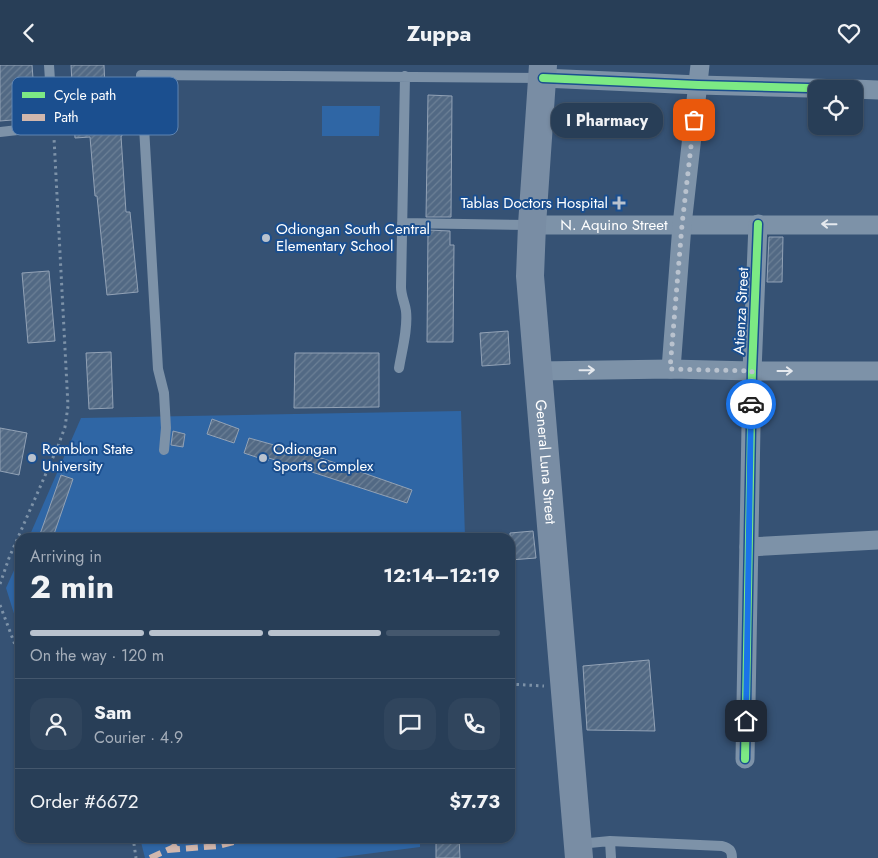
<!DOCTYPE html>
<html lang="en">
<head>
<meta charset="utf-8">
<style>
  body { margin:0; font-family:Jost,sans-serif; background:#30455d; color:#f1f3f6; height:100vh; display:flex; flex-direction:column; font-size:19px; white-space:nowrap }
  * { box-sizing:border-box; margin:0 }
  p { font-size:16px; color:#a5aeba }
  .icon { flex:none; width:28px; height:28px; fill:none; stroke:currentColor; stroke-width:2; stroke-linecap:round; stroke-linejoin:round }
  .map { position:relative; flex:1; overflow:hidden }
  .sheet { position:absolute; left:15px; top:468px; width:500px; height:310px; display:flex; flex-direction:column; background:#283e57; border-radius:15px; box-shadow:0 1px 4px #0004,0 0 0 1px #44576d }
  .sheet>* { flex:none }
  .controls { position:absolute; left:808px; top:15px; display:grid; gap:10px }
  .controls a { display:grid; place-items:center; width:55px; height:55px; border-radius:10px; background:#283e57; box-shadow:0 1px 4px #0004,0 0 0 1px #44576d; font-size:25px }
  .pin { position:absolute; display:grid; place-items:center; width:42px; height:42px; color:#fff; margin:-21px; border-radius:10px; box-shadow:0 2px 8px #0006 }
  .courier { position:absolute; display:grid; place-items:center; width:50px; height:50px; margin:-25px; border:4px solid #1a73e8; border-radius:50%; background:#fff; color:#222; box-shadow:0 1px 6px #0007 }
  .bubble { position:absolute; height:35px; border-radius:15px; background:#283e57; box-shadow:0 1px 4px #0004,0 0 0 1px #44576d; font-size:16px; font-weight:700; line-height:35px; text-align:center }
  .summary em { font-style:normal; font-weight:700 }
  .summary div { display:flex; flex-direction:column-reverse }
  .summary { display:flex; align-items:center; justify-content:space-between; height:85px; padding:0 15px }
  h1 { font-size:32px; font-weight:700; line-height:38px }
  .bar { display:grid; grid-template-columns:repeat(4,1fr); gap:8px 5px; align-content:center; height:60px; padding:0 15px }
  .bar i { height:6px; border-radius:4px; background:#44576d }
  .bar .active { background:#b9c2ce }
  .bar p { grid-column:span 4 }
  .line { display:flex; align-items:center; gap:12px; padding:0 15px; border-top:1px solid #44576d }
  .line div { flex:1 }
  .round { display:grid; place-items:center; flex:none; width:52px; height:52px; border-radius:15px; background:#30455d }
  header { display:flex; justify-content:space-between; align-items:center; height:65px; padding:0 15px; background:#283e57; font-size:22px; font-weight:700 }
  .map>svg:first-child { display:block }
  .pitch { fill:#2f66a5 }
  .building { fill:url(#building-hatch); stroke:#92a2b6 }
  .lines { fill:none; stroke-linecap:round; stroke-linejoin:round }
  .path { stroke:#7d92a8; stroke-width:3; stroke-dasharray:2.5 4; stroke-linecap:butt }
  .lane { stroke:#7d92a8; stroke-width:10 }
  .street { stroke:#7d92a8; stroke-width:19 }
  .secondary { stroke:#798da4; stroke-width:28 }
  .quiet { stroke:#d1b7ad; stroke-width:6; stroke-dasharray:12 6; stroke-linecap:butt }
  .cycleway-casing { stroke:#1b4f8f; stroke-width:11 }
  .cycleway { stroke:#7ce984; stroke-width:8 }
  .oneway { stroke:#e5e9ee }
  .done { stroke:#b9c2ce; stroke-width:5; stroke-dasharray:0 9 }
  .route { stroke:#1a73e8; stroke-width:6 }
  .poi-dot { fill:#b9c2ce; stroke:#1b4f8f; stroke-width:2 }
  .labels { text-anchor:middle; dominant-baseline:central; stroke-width:4; stroke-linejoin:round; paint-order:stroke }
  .poi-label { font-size:15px; fill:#fff; stroke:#1b4f8f; text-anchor:start }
  .street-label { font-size:15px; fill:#fff; stroke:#1b4f8f }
  .key { fill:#1b4f8f; stroke:#5f84b1; stroke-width:1 }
  .key-label { font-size:14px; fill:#fff }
</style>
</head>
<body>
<header><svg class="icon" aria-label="back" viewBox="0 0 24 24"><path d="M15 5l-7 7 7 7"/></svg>Zuppa<svg class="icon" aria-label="heart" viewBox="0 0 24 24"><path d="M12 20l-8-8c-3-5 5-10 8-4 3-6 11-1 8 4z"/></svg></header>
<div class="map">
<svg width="878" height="793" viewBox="0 0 878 793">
  <defs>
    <pattern id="building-hatch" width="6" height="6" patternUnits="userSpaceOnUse" patternTransform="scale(1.25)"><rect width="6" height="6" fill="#526984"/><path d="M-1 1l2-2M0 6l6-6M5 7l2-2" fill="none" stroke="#6c8096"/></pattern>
  </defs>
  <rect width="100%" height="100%" fill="#365274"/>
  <path class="pitch" d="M322,41H380L379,71H322Z
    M461,346L465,472H29L81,353Z
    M20,492V568L6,523Z
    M140,773L420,772V782L335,793H145Z"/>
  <path class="building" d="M0,0H32L36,53L0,56Z
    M71,0H104L106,44L121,43L122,71H121L126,147H130L138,227L107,230L97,131H95L90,72L75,73Z
    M428,30L452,31L451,152H426Z
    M428,165L450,166V180H454L453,277H427Z
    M769,172H783L782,217H767Z
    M49,206L55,276L28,278L22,208Z
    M508,266L510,299L482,301L480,268Z
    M111,287L113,343L89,344L86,288Z
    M295,288H379V342L294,343Z
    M212,354L239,364L234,378L207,369Z
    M0,363L27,368L19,410L0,406Z
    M173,366L185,369L183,382L171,380Z
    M249,373L324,394L412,425L407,438L269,393L268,396L244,388Z
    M61,410L73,414L53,472H39Z
    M533,466L536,493L510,495V468Z
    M649,595L655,666L587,665L583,601Z
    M436,772H459L460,793H436Z"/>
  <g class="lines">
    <path class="path" d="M0,519L9,493L58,381L65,362L68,341L54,73
      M0,540L20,593
      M510,619L544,621
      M133,772L136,793"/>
    <path class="lane" d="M0,67L53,61L49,0
      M402,158L531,160
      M399,303C402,285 408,264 406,246C405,238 401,231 401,222L405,11
      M164,385L166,363L164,328L158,304L141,10L542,13
      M610,776L611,793
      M579,779L610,776L722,781C729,783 732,785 732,793"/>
    <g class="street">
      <path d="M543,13L698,20L845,24"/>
      <path d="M854,24L878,25"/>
      <path id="s1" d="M532,160H878"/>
      <path d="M671,304L682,160L700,0"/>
      <path d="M538,306L671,304L752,306H878"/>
      <path d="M749,482L878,475"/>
      <path d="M745,694L752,306L758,159"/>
    </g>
    <path class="secondary" id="s2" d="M543,0L532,160L530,211L579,793"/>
    <path class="quiet" d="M168,785L218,781L254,772
      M150,793L172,783L187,772"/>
    <g class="cycleway-casing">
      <path id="cycleway" d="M543,13L698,20L845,24
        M745,694L752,306L758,159"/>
    </g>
    <use href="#cycleway" class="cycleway"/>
  </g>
  <defs><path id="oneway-shaft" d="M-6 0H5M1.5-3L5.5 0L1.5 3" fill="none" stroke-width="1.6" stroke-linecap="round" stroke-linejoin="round" transform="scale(1.25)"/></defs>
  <g class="oneway">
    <use href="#oneway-shaft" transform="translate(829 159) rotate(-179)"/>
    <use href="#oneway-shaft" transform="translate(587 305) rotate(-1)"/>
    <use href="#oneway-shaft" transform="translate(785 306)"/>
  </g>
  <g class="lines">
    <path class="done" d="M694,55L682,160L670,304L752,306L751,339"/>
    <path class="route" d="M746,656L751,339"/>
  </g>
  <g class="poi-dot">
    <path d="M616.5 130.5h5v5h5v5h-5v5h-5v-5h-5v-5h5z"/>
    <circle cx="266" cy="173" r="5"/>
    <circle cx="32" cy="393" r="5"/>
    <circle cx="263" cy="393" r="5"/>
  </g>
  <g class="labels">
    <g class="poi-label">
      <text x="608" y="138" text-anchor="end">Tablas Doctors Hospital</text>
      <text x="276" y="164">Odiongan South Central<tspan x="276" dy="17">Elementary School</tspan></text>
      <text x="42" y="384">Romblon State<tspan x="42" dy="17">University</tspan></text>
      <text x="273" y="384">Odiongan<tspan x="273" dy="17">Sports Complex</tspan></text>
    </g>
    <g class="street-label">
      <text stroke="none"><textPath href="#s1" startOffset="82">N. Aquino Street</textPath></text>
      <text transform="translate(741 246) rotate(-87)">Atienza Street</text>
      <text stroke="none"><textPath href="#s2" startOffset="398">General Luna Street</textPath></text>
    </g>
  </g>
  <rect x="12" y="12" width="166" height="58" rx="8" class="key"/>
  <rect x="22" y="27" width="23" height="6" fill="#7ce984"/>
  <rect x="22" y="49" width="23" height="7" fill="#d1b7ad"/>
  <g class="key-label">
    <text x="54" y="35">Cycle path</text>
    <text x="54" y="57">Path</text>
  </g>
</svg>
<div class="controls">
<a><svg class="icon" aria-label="locate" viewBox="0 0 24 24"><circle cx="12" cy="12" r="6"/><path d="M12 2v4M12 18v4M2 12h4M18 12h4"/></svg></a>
</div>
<div class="pin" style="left:694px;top:55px;background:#ea580c"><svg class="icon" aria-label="bag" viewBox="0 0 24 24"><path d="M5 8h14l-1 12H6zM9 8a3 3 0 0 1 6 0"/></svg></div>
<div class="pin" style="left:746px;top:656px;background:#1f2937"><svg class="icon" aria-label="home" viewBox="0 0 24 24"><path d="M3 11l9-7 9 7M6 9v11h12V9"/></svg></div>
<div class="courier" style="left:751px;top:339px"><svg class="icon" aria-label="car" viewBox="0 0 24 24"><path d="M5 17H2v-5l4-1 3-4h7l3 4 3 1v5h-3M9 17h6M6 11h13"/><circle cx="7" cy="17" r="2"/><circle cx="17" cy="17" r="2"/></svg></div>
<div class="bubble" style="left:551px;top:38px;width:112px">I Pharmacy</div>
<section class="sheet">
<div class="summary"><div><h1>2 min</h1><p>Arriving in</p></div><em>12:14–12:19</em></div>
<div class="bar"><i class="active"></i><i class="active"></i><i class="active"></i><i></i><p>On the way · 120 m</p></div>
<div class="line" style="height:90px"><a class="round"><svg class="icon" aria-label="person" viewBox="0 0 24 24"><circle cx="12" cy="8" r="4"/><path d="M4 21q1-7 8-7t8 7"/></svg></a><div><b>Sam</b><p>Courier · 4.9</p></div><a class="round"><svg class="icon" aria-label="chat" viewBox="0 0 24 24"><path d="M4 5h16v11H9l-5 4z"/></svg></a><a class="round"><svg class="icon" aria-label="phone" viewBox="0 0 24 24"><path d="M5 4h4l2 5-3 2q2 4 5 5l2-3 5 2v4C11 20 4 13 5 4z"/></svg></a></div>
<div class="line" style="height:65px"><div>Order #6672</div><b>$7.73</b></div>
</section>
</div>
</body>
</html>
